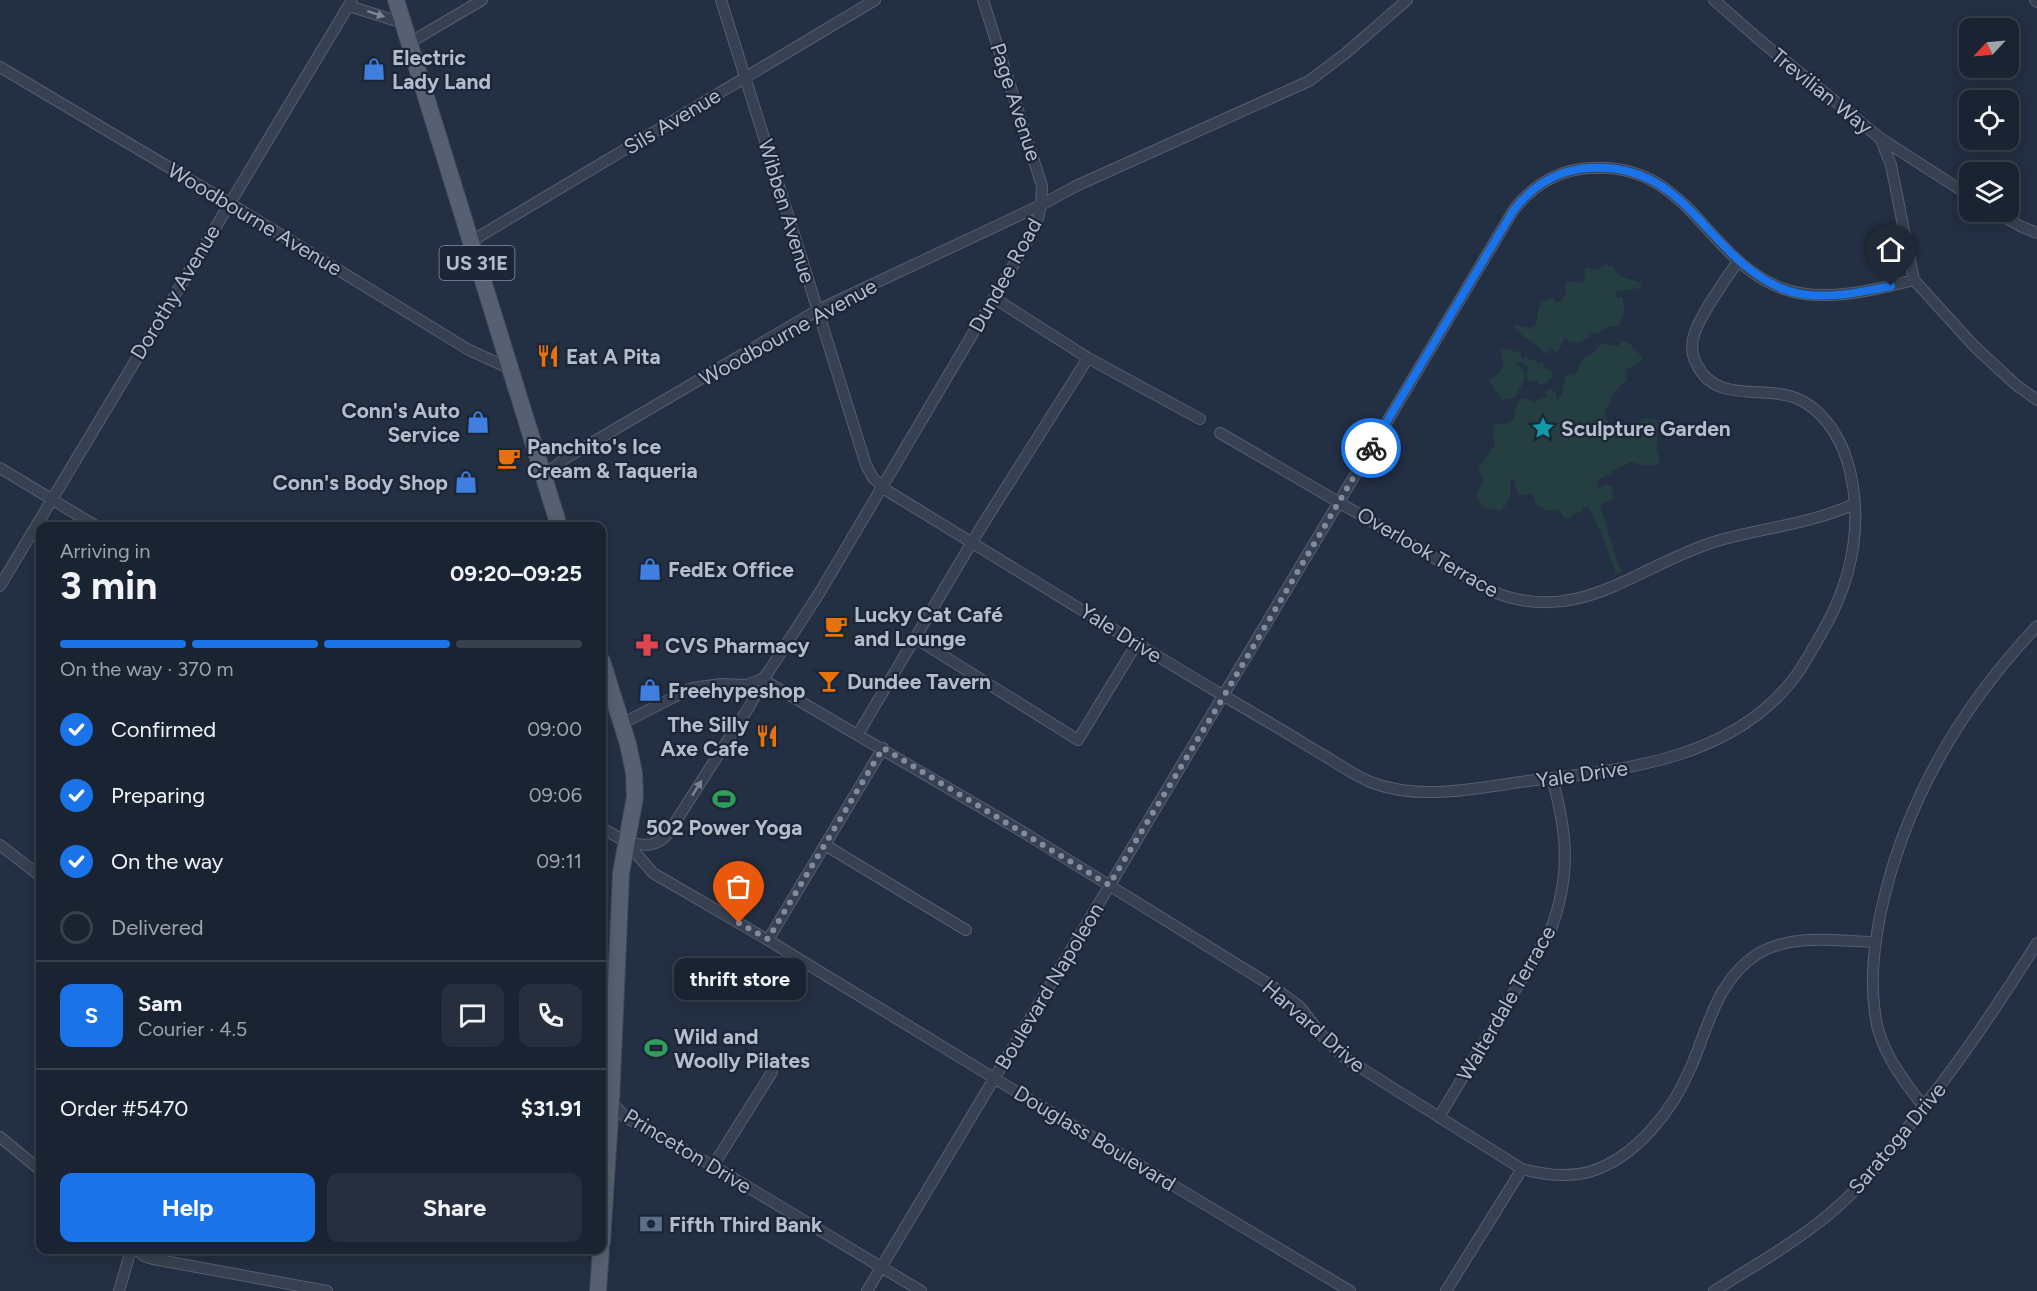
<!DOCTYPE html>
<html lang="en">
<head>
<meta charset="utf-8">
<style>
  body { margin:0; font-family:Figtree,sans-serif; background:#272f3e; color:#f1f3f6; height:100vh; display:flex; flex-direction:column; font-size:22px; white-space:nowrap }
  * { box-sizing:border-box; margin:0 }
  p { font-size:20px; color:#9fa4ac }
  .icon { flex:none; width:33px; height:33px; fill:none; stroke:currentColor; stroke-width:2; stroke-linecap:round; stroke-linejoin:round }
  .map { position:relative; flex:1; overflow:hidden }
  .side { position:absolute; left:36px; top:522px; width:570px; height:732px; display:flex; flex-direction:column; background:#1a2332; border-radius:12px; box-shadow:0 3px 15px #0003,0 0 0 2px #38404d }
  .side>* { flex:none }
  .needle { width:39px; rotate:244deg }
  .buttons { position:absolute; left:1959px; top:18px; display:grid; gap:12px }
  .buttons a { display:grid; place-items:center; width:60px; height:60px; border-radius:12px; background:#1a2332; box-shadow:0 3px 15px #0003,0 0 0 2px #38404d; font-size:30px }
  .pin { position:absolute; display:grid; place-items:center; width:51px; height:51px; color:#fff; margin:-62px -26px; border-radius:50% 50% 50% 0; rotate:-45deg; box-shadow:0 0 6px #0007 }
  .pin .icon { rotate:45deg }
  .courier { position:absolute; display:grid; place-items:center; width:60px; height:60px; margin:-30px; border:4px solid #1a73e8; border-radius:50%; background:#fff; color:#222; box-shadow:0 2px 8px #0007 }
  .bubble { position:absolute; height:42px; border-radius:12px; background:#1a2332; box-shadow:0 3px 15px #0003,0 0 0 2px #38404d; font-size:20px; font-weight:700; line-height:42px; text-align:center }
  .headline em { font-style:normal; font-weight:700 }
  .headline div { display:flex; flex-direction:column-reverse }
  .headline { display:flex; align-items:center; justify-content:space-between; height:102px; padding:0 24px }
  h1 { font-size:39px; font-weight:700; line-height:45px }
  .bar { display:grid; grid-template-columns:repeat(4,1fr); gap:9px 6px; align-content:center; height:72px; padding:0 24px }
  .bar i { height:8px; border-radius:4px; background:#38404d }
  .bar .on { background:#1a73e8 }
  .bar p { grid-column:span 4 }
  .line { display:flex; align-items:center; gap:15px; padding:0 24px; border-top:2px solid #38404d }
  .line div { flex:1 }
  .round { display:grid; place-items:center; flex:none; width:63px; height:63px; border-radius:12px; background:#272f3e }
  ol { padding:0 24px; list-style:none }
  li { display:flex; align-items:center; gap:18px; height:66px }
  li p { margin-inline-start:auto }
  li .icon { padding:6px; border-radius:50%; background:#1a73e8; color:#fff; stroke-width:4 }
  li:last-child { color:#9fa4ac }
  li i { width:33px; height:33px; border:3px solid #38404d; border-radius:50% }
  .primary-button { display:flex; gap:12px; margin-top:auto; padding:12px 24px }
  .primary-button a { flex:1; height:69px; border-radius:12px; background:#1a73e8; color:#fff; font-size:24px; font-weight:700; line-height:69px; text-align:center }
  .primary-button a+a { background:#272f3e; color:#f1f3f6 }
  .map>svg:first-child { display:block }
  .green { fill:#253e42 }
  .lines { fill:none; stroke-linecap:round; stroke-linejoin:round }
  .minor-casing { stroke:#555f6f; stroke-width:12 }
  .primary-casing { stroke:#414a5a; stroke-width:18 }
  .minor { stroke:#384151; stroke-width:10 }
  .primary { stroke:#566071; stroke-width:16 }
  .oneway { fill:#7c8595 }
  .done { stroke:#818b9c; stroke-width:6; stroke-dasharray:0 10.8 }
  .route { stroke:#1a73e8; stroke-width:8 }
  .labels { text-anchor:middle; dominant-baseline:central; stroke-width:4.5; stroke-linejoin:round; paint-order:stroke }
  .shield { fill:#1c2636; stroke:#86909f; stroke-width:1.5 }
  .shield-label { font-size:20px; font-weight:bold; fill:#b4bdcc }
  .poi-label { font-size:21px; font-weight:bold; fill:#b4bdcc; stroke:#1c2636; text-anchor:start }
  .street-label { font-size:21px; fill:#b4bdcc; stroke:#1c2636 }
</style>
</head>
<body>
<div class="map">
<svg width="2037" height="1291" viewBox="0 0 2037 1291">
  <rect width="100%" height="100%" fill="#232f42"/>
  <path class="green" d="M1605,264L1614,267C1618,280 1632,278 1642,283L1641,288L1617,291L1615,293L1617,298L1622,297C1626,307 1624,316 1619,325L1605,328L1598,333H1589V338L1580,342L1571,343L1565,337L1558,353L1550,349L1548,353H1543C1536,341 1519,337 1513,325L1527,327L1530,330L1531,327L1535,326C1539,320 1536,310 1542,302L1553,298L1556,302H1561L1566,294L1565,285L1567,281L1581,283L1584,281L1585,267L1599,270L1601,266Z
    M1623,341L1630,344L1643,358C1639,367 1631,365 1625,371L1627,381C1615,387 1611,401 1604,412L1611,428H1630L1644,418L1658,420L1657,449L1660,459L1658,464L1644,466L1631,462L1614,470L1604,478H1599L1596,490L1607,484L1612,487L1611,492L1614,496L1611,500L1600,505L1619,567L1623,571L1614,575L1615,570L1602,535L1589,508L1586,506L1579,513H1575L1568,519L1564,518L1560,511L1555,509L1547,511L1535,503L1533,494L1520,495L1517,492L1514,479L1510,480V495L1506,505L1500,511L1482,507C1472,489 1480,496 1484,478L1481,475L1478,466C1484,463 1491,451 1495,445L1493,436L1495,428L1492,424H1505L1513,420L1517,402L1525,398L1536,403L1539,398L1547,397L1545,392L1550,388L1555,392L1558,400C1563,394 1563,384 1566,376L1575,375L1583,358L1591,355L1603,343L1617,346Z
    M1505,349L1519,352L1523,360L1526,357L1532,361L1536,360L1539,364L1542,361L1546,369L1551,370L1553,379H1548L1547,383L1538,385V381H1530L1527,378L1528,366L1516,361L1524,371V381L1515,397L1502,400L1489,380L1498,374L1503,366L1501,351Z"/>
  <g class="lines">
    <g class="minor-casing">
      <path id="minor" d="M721,0L866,465L873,478L889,492C1001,560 1111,629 1224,696C1255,714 1287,733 1318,752C1336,762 1354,776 1373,783C1422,801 1477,788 1528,781C1621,770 1727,761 1791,682C1804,666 1814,646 1824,629C1852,579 1863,527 1850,471C1843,441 1825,410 1796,398C1764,385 1716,404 1697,365C1692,356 1691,345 1694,335C1699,316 1726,279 1738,261
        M1714,0L1762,42L1880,138L1891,165L1914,280L1974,346L2015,384L2037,400
        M2035,0L2037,2
        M349,6L403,23
        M409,43L482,0
        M0,67L229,203L469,350L511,369
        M1880,138L1970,196
        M1995,212L2022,227L2037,233
        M470,242L875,0
        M994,298L1088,358L1200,419
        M1220,433L1491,591C1580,628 1637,565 1717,541C1762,528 1811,524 1854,504
        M0,468L96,526
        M544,475L566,458L818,310L1041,205L1042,186L983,0
        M0,586L352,0
        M915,638L1078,740L1137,643
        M762,679L1023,832L1275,988L1300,1007L1325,1039L1345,1058L1522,1169C1544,1175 1566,1178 1589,1172C1636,1158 1673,1110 1691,1067C1709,1025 1717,979 1759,953C1794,933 1837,941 1875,942
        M621,724L692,688L721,684L746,685L762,679L767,674L820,592L1027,242L1038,219L1041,205L1076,186L1309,81L1346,53L1407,0
        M858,734L978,532L1088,358
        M602,828L626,842L653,873L768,940L1007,1086L1350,1291
        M626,842C644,845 652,849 667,835L749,707L754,698L750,684
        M0,845L40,876
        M825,845L966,930
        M768,940L883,748
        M602,1091L625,1117L713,1166L921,1291
        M1924,1107C1906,1084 1886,1058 1878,1029C1869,991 1873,953 1880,916C1903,804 1959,709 2037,626
        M1439,1117L1550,932C1571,876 1568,835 1552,778
        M0,1137L40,1170
        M713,1166L772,1072
        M137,1250L144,1256L153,1259L327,1291
        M119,1291L131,1250
        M867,1291L1513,211C1532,186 1557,170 1590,168C1690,161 1705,261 1784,289C1823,303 1875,290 1914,280
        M1446,1291L1522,1169
        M1714,1291C1752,1267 1793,1244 1828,1215C1867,1183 1895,1144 1925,1105C1966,1053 2002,999 2037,943"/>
    </g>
    <g class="primary-casing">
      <path id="primary" d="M396,0L559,526
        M602,661L628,744L634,773L635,797L621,873L611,1101L602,1242
        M598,1291L601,1250"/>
    </g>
    <use href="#minor" class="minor"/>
    <use href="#primary" class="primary"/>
  </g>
  <defs><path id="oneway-solid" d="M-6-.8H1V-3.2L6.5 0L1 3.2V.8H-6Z" transform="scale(1.5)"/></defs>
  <g class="oneway">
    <use href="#oneway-solid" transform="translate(376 14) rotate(18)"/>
    <use href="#oneway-solid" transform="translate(697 788) rotate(-58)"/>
  </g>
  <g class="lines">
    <path class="done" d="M739,923L768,939L883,748L1109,885L1218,706L1371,448"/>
    <path class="route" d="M1371,448L1513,211C1532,186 1557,170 1589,168C1688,161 1706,258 1783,289C1816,302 1857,293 1891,286"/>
  </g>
  <defs>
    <g id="shop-bare" transform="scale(1.8)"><path d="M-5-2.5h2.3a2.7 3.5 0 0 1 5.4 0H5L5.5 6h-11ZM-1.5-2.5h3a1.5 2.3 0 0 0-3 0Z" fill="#3f7fe0" stroke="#1c2636" stroke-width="2.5" paint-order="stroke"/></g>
    <g id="restaurant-bare" transform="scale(1.8)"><path d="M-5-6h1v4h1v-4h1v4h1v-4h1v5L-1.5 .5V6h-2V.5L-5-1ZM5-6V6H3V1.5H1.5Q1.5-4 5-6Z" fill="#e8710a" stroke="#1c2636" stroke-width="2.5" paint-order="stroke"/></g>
    <g id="sight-bare" transform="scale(1.8)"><path d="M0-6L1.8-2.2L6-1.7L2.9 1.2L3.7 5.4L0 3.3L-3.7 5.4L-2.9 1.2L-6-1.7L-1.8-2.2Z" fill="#0f9aa8" stroke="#1c2636" stroke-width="2.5" paint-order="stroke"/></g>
    <g id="cafe-bare" transform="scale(1.8)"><path d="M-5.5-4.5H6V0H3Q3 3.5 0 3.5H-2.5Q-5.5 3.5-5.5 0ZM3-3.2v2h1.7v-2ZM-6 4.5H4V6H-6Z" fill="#e8710a" stroke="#1c2636" stroke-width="2.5" paint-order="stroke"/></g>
    <g id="pharmacy-bare" transform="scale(1.8)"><path d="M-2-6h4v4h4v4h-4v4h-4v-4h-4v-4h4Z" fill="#e0444e" stroke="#1c2636" stroke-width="2.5" paint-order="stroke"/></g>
    <g id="bar-bare" transform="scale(1.8)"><path d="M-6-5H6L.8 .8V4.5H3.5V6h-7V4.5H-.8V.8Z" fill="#e8710a" stroke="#1c2636" stroke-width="2.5" paint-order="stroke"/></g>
    <g id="stadium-bare" transform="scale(1.8)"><path d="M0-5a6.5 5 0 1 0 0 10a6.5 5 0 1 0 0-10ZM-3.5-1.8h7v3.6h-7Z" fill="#2e9e5b" stroke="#1c2636" stroke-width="2.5" paint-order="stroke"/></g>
    <g id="bank-bare" transform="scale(1.8)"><path d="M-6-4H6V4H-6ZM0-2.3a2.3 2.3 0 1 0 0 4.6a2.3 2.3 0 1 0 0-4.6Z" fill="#5c6f8a" stroke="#1c2636" stroke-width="2.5" paint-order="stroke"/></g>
  </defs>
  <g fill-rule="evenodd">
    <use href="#shop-bare" x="374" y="69"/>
    <use href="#restaurant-bare" x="548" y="356"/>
    <use href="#shop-bare" x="478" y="422"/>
    <use href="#sight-bare" x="1543" y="428"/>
    <use href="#cafe-bare" x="509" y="458"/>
    <use href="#shop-bare" x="466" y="482"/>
    <use href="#shop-bare" x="650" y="569"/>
    <use href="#cafe-bare" x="836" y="626"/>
    <use href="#pharmacy-bare" x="647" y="645"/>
    <use href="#bar-bare" x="829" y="681"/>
    <use href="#shop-bare" x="650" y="690"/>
    <use href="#restaurant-bare" x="767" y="736"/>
    <use href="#stadium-bare" x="724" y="799"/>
    <use href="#stadium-bare" x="656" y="1048"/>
    <use href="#bank-bare" x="651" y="1224"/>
  </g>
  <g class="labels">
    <rect class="shield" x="439.5" y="246" width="75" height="34" rx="4.5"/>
    <g class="shield-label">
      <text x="477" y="263">US 31E</text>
    </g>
    <g class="poi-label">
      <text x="392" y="57">Electric<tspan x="392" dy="24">Lady Land</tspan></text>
      <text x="566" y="356">Eat A Pita</text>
      <text x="460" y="410" text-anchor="end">Conn's Auto<tspan x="460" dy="24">Service</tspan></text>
      <text x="1561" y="428">Sculpture Garden</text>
      <text x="527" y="446">Panchito's Ice<tspan x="527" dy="24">Cream &amp; Taqueria</tspan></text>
      <text x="448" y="482" text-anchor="end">Conn's Body Shop</text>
      <text x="668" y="569">FedEx Office</text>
      <text x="854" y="614">Lucky Cat Café<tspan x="854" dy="24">and Lounge</tspan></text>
      <text x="665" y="645">CVS Pharmacy</text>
      <text x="847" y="681">Dundee Tavern</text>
      <text x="668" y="690">Freehypeshop</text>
      <text x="749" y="724" text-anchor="end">The Silly<tspan x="749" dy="24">Axe Cafe</tspan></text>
      <text x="724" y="827" text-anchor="middle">502 Power Yoga</text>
      <text x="674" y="1036">Wild and<tspan x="674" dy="24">Woolly Pilates</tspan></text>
      <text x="669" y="1224">Fifth Third Bank</text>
    </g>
    <g class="street-label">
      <text transform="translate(1822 91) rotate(39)">Trevilian Way</text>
      <text transform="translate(1016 102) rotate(72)">Page Avenue</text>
      <text transform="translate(672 121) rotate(-31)">Sils Avenue</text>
      <text transform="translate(787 211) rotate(73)">Wibben Avenue</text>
      <text transform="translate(255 219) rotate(31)">Woodbourne Avenue</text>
      <text transform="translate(1005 275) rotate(-61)">Dundee Road</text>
      <text transform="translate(175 292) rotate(-59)">Dorothy Avenue</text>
      <text transform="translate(788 332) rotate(-29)">Woodbourne Avenue</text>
      <text transform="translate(1428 552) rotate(30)">Overlook Terrace</text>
      <text transform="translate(1121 633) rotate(32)">Yale Drive</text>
      <text transform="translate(1582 774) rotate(-8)">Yale Drive</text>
      <text transform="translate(1049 986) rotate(-59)">Boulevard Napoleon</text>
      <text transform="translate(1506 1003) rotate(-60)">Walterdale Terrace</text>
      <text transform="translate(1314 1026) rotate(41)">Harvard Drive</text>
      <text transform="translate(1095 1138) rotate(31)">Douglass Boulevard</text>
      <text transform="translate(1897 1138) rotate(-50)">Saratoga Drive</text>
      <text transform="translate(688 1151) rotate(31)">Princeton Drive</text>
    </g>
  </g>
</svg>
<div class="buttons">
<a><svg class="needle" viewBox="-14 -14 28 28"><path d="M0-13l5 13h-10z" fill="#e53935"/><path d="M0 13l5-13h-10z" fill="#9fa4ac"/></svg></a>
<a><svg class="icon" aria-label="locate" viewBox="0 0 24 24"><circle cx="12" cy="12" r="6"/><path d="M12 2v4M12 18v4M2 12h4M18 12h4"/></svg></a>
<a><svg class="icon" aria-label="layers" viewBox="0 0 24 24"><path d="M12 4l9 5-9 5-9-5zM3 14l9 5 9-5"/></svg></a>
</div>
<div class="pin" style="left:739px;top:923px;background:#ea580c"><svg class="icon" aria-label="bag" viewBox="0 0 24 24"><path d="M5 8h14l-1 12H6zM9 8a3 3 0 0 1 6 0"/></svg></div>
<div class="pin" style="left:1891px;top:286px;background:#1f2937"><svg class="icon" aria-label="home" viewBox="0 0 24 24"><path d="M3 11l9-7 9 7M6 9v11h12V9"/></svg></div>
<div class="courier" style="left:1371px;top:448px"><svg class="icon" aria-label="bike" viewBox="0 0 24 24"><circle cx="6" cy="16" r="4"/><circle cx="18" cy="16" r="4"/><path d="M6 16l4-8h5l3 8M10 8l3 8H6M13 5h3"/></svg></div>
<div class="bubble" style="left:674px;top:958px;width:132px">thrift store</div>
<section class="side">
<div class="headline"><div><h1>3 min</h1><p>Arriving in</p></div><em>09:20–09:25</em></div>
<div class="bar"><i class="on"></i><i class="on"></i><i class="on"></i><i></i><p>On the way · 370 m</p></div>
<ol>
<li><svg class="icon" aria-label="check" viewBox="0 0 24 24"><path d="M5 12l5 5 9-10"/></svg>Confirmed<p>09:00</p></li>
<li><svg class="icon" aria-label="check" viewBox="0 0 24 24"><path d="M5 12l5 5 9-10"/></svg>Preparing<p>09:06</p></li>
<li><svg class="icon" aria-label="check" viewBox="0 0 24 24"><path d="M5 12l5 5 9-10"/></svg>On the way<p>09:11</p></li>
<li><i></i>Delivered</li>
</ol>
<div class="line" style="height:108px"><b class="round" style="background:#1a73e8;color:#fff">S</b><div><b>Sam</b><p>Courier · 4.5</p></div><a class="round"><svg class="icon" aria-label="chat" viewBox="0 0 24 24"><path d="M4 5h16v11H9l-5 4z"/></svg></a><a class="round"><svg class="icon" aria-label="phone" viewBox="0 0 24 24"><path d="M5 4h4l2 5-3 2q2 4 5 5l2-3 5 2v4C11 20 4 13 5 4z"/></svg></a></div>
<div class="line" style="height:78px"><div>Order #5470</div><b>$31.91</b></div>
<div class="primary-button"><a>Help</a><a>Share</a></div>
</section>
</div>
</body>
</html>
